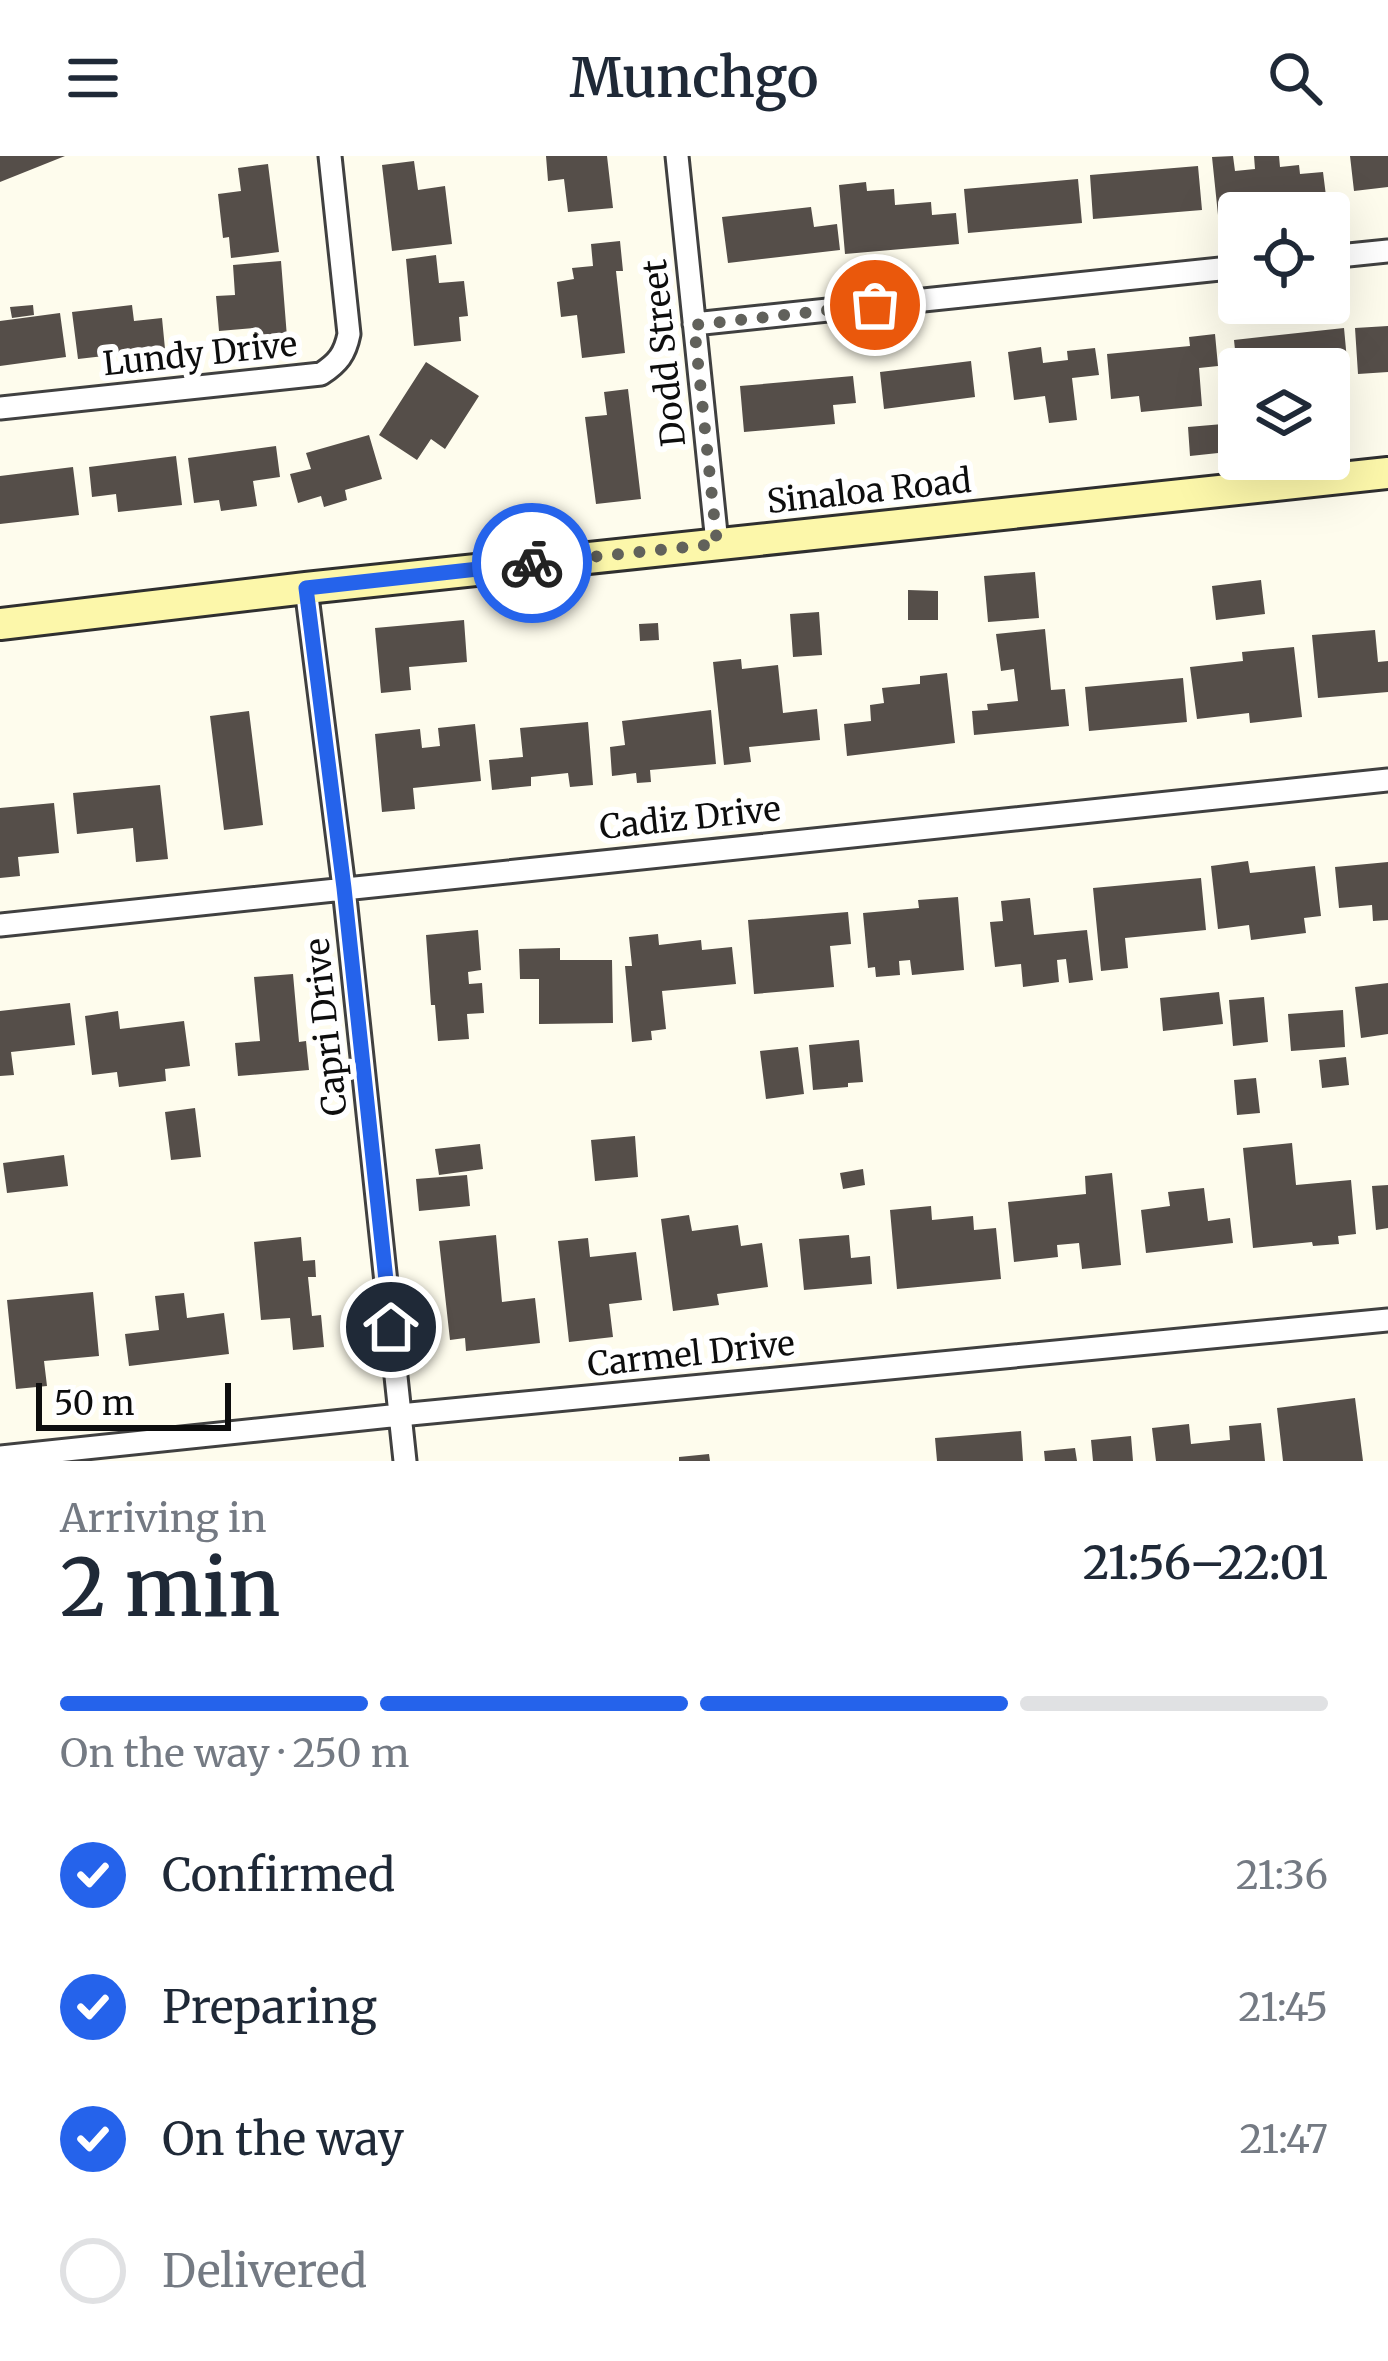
<!DOCTYPE html>
<html lang="en">
<head>
<meta charset="utf-8">
<style>
  body { margin:0; font-family:Merriweather,serif; background:#f6f6f7; color:#1f2937; height:100vh; display:flex; flex-direction:column; font-size:45px; white-space:nowrap }
  * { box-sizing:border-box; margin:0 }
  p { font-size:39px; color:#747a83 }
  .icon { flex:none; width:66px; height:66px; fill:none; stroke:currentColor; stroke-width:2; stroke-linecap:round; stroke-linejoin:round }
  .map { position:relative; height:1305px; overflow:hidden }
  .details { display:flex; flex-direction:column; background:#fff; flex:1 }
  .details>* { flex:none }
  .fabs { position:absolute; left:1218px; top:36px; display:grid; gap:24px }
  .fabs a { display:grid; place-items:center; width:132px; height:132px; border-radius:12px; background:#fff; box-shadow:0 12px 48px #0002; font-size:60px }
  .scale { position:absolute; left:36px; bottom:30px; width:195px; box-sizing:border-box; padding-left:12px; border:6px solid #0d0d0d; border-top:0; font-size:33px; line-height:42px; white-space:nowrap; color:#0d0d0d; -webkit-text-stroke:9px #fff; paint-order:stroke }
  .pin { position:absolute; display:grid; place-items:center; width:102px; height:102px; color:#fff; margin:-51px; border:6px solid #fff; border-radius:50%; box-shadow:0 3px 12px #0007 }
  .courier { position:absolute; display:grid; place-items:center; width:120px; height:120px; margin:-60px; border:9px solid #2563eb; border-radius:50%; background:#fff; color:#222; box-shadow:0 3px 15px #0007 }
  .summary em { font-style:normal; font-weight:600 }
  .summary div { display:flex; flex-direction:column-reverse }
  .summary { display:flex; align-items:center; justify-content:space-between; height:204px; padding:0 60px }
  h1 { font-size:78px; font-weight:600; line-height:90px }
  .bar { display:grid; grid-template-columns:repeat(4,1fr); gap:18px 12px; align-content:center; height:144px; padding:0 60px }
  .bar i { height:15px; border-radius:9px; background:#e0e1e3 }
  .bar .selected { background:#2563eb }
  .bar p { grid-column:span 4 }
  ol { padding:0 60px; list-style:none }
  li { display:flex; align-items:center; gap:36px; height:132px }
  li p { margin-inline-start:auto }
  li .icon { padding:12px; border-radius:50%; background:#2563eb; color:#fff; stroke-width:4 }
  li:last-child { color:#747a83 }
  li i { width:66px; height:66px; border:6px solid #e0e1e3; border-radius:50% }
  header { display:flex; justify-content:space-between; align-items:center; height:156px; padding:0 60px; background:#fff; font-size:54px; font-weight:600 }
  .map>svg:first-child { display:block }
  .building { fill:#554e49 }
  .lines { fill:none; stroke-linecap:round; stroke-linejoin:round }
  .street-casing { stroke:#404040; stroke-width:27 }
  .secondary-casing { stroke:#2f2f2f; stroke-width:36 }
  .street { stroke:#fff; stroke-width:21 }
  .secondary { stroke:#fcf7aa; stroke-width:30 }
  .done { stroke:#61615b; stroke-width:12; stroke-dasharray:0 21.6 }
  .route { stroke:#2563eb; stroke-width:15 }
  .labels { text-anchor:middle; dominant-baseline:central; stroke-width:12; stroke-linejoin:round; paint-order:stroke }
  .street-label { font-size:33px; fill:#0d0d0d; stroke:#fff }
</style>
</head>
<body>
<header><svg class="icon" aria-label="menu" viewBox="0 0 24 24"><path d="M4 6h16M4 12h16M4 18h16"/></svg>Munchgo<svg class="icon" aria-label="search" viewBox="0 0 24 24"><circle cx="10" cy="10" r="6"/><path d="M15 15l6 6"/></svg></header>
<div class="map">
<svg width="1388" height="1305" viewBox="0 0 1388 1305">
  <rect width="100%" height="100%" fill="#fefced"/>
  <path class="building" d="M0,0H65L0,26Z
    M546,0H607L613,52L568,56L564,23L548,25Z
    M1233,0L1235,15L1255,13L1254,0H1279L1280,11L1299,9L1300,18L1323,16L1327,48L1218,59L1212,1Z
    M1350,0H1388V31L1354,35Z
    M414,5L418,34L445,30L452,88L392,95L382,9Z
    M268,8L279,96L231,102L229,81L223,82L218,38L241,35L238,12Z
    M1198,10L1202,54L1093,63L1090,19Z
    M1078,23L1082,67L968,77L964,33Z
    M866,26L867,35L894,33L895,49L931,46L932,59L956,57L959,88L845,98L839,29Z
    M811,51L814,71L837,68L840,94L728,107L722,61Z
    M620,85L623,115H616L625,197L582,202L577,159L561,161L557,126L574,123L572,112L593,110L591,88Z
    M436,99L439,127L464,125L468,160L459,161L461,185L414,190L406,103Z
    M281,105L288,194L256,197L254,172L219,175L216,140L235,139L233,109Z
    M33,149L34,159L12,162L10,151Z
    M132,149L134,165L162,162L165,193L78,203L72,156Z
    M60,157L66,201L0,210V165Z
    M1388,170V216L1358,218L1355,172Z
    M1344,172L1348,215L1329,217V213H1237L1234,184Z
    M1215,178L1218,210L1199,212L1202,250L1141,256L1139,240L1111,243L1107,198L1190,190L1189,181Z
    M1041,191L1043,207L1068,204L1067,195L1095,192L1099,219L1072,222L1077,264L1049,267L1045,240L1014,244L1008,196Z
    M971,205L975,241L884,253L880,216Z
    M426,206L479,240L445,293L431,283L417,304L379,279Z
    M853,220L856,247L833,249L835,268L744,276L740,230Z
    M628,233L641,343L596,348L585,261L607,259L604,236Z
    M1223,268L1224,279L1236,278L1237,295L1190,300L1188,271Z
    M369,279L382,323L345,334L347,344L324,351L321,340L298,347L290,318L311,313L306,297Z
    M276,290L280,321L253,325L257,350L221,355L219,344L194,347L188,302Z
    M176,300L182,349L118,356L116,338L92,341L89,311Z
    M73,311L79,359L0,368V320Z
    M1035,416L1039,462L988,466L984,420Z
    M1261,424L1265,458L1216,464L1212,430Z
    M908,434L938,435V464H908Z
    M819,456L822,499L793,501L790,458Z
    M464,464L467,506L409,511L411,534L381,537L375,472Z
    M658,467L659,484L640,485L639,468Z
    M1045,473L1051,534L1065,533L1069,570L974,579L972,555L988,554L987,548L1018,545L1014,513L1001,515L996,478Z
    M1375,474L1378,506L1388,505V536L1318,542L1312,479Z
    M1294,491L1302,561L1250,567L1249,557L1197,563L1190,511L1243,505L1242,496Z
    M741,503L742,513L778,509L783,557L817,553L820,584L749,591L751,606L724,609L713,506Z
    M947,517L955,587L847,600L844,568L871,565L870,549L884,547L882,532L920,528V520Z
    M1183,522L1187,566L1089,575L1085,531Z
    M711,554L716,608L650,614L651,626L637,627L636,617L612,620L610,591L625,589L622,565Z
    M249,555L263,669L224,674L210,560Z
    M588,566L593,629L570,631L568,617L531,621V630L492,634L489,604L523,601L520,572Z
    M475,568L481,625L413,632L415,653L382,656L375,578L420,573L422,592L440,590L438,572Z
    M160,629L168,703L136,706L133,672L77,678L73,637Z
    M54,647L59,697L18,701L20,720L0,722V652Z
    M1248,705L1250,717L1315,710L1321,760L1304,762L1306,777L1251,784L1249,769L1218,773L1211,710Z
    M1388,706V764L1373,765L1372,749L1339,752L1335,711Z
    M1201,722L1206,774L1125,782L1128,812L1101,815L1093,732Z
    M958,741L964,814L912,819L910,804L899,805L900,819L876,821L875,811L868,812L863,757L919,752L918,744Z
    M1030,742L1034,779L1087,774L1093,824L1069,827L1066,803L1057,804L1059,826L1023,831L1021,808L995,811L990,766L1003,765L1001,745Z
    M848,756L851,788L830,790L834,831L754,838L748,764Z
    M478,774L481,814L468,816L469,828L482,827L484,857L467,858L469,883L438,885L435,849H431L426,779Z
    M658,778L659,789L701,784L702,794L732,791L736,828L662,835L666,873L651,875L652,884L632,886L625,810H632L629,781Z
    M560,792V804H612L613,867L539,868V823H520L519,793Z
    M293,818L299,886L306,885L309,914L238,920L235,887L260,885L254,821Z
    M1388,827V878L1361,882L1355,831Z
    M1219,836L1223,868L1163,875L1160,842Z
    M1264,841L1268,886L1233,890L1229,844Z
    M70,847L75,889L11,896L14,919L0,920V855Z
    M1343,854L1345,891L1291,895L1288,858Z
    M118,855L120,873L184,865L190,910L165,913L166,925L119,931L117,916L92,919L85,860Z
    M859,884L863,926L848,927V931L813,934L809,889Z
    M798,891L804,938L766,943L760,895Z
    M1346,901L1349,929L1322,932L1319,904Z
    M1256,922L1260,957L1237,959L1234,924Z
    M195,952L201,1001L171,1004L165,956Z
    M635,980L638,1021L595,1025L591,984Z
    M1292,987L1296,1029L1351,1024L1356,1078L1338,1080L1339,1088L1313,1090L1312,1086L1253,1092L1243,992Z
    M480,988L483,1013L439,1019L435,993Z
    M64,999L68,1030L7,1037L3,1007Z
    M863,1013L865,1029L843,1033L840,1017Z
    M1112,1017L1121,1109L1082,1113L1079,1087L1057,1089L1058,1101L1014,1106L1008,1046L1086,1038L1085,1020Z
    M467,1019L470,1050L419,1055L416,1023Z
    M1388,1029V1072L1376,1074L1372,1030Z
    M1204,1032L1208,1065L1230,1062L1233,1087L1146,1097L1141,1054L1170,1050L1168,1036Z
    M931,1050L932,1064L973,1060L974,1074L996,1072L1001,1123L897,1133L890,1054Z
    M689,1059L692,1075L738,1069L741,1090L762,1087L768,1131L717,1138L719,1149L673,1155L661,1063Z
    M496,1079L502,1146L535,1142L540,1187L466,1195L465,1182L450,1184L439,1085Z
    M849,1079L851,1102L870,1100L872,1128L804,1134L799,1083Z
    M301,1081L303,1105L315,1104L316,1121H308L312,1160L321,1159L324,1191L293,1194L290,1162L261,1164L254,1086Z
    M588,1082L590,1101L636,1096L642,1144L609,1148L613,1181L569,1186L558,1085Z
    M93,1136L99,1200L44,1205L47,1230L16,1233L7,1144Z
    M184,1137L187,1162L224,1157L229,1198L129,1210L125,1178L159,1174L155,1140Z
    M1355,1242L1363,1305H1283L1277,1252Z
    M1261,1267L1265,1305H1156L1152,1272L1189,1268L1191,1288L1230,1284L1229,1270Z
    M1021,1275L1023,1305H937L935,1282Z
    M1131,1280L1133,1305H1093L1091,1284Z
    M1075,1292L1077,1305H1045L1044,1295Z
    M709,1298L710,1305H679V1301Z"/>
  <g class="lines">
    <g class="street-casing">
      <path id="street" d="M677,0L717,387
        M1329,101L1388,95
        M694,168L1239,111
        M0,252L321,218C338,207 345,198 349,178L330,0
        M306,432L344,732L405,1305
        M0,769L1388,624
        M0,1301L400,1259L1388,1164"/>
    </g>
    <g class="secondary-casing">
      <path id="secondary" d="M0,468L306,432L1388,317"/>
    </g>
    <use href="#street" class="street"/>
    <use href="#secondary" class="secondary"/>
  </g>
  <g class="lines">
    <path class="done" d="M532,407L717,388L694,169L875,149"/>
    <path class="route" d="M391,1171L344,732L306,432L532,407"/>
  </g>
  <g class="labels">
    <g class="street-label">
      <text transform="translate(664 197) rotate(-96)">Dodd Street</text>
      <text transform="translate(200 198) rotate(-6)">Lundy Drive</text>
      <text transform="translate(869 335) rotate(-6)">Sinaloa Road</text>
      <text transform="translate(690 662) rotate(-6)">Cadiz Drive</text>
      <text transform="translate(326 871) rotate(-96)">Capri Drive</text>
      <text transform="translate(691 1198) rotate(-6)">Carmel Drive</text>
    </g>
  </g>
</svg>
<div class="fabs">
<a><svg class="icon" aria-label="locate" viewBox="0 0 24 24"><circle cx="12" cy="12" r="6"/><path d="M12 2v4M12 18v4M2 12h4M18 12h4"/></svg></a>
<a><svg class="icon" aria-label="layers" viewBox="0 0 24 24"><path d="M12 4l9 5-9 5-9-5zM3 14l9 5 9-5"/></svg></a>
</div>
<div class="scale">50 m</div>
<div class="pin" style="left:875px;top:149px;background:#ea580c"><svg class="icon" aria-label="bag" viewBox="0 0 24 24"><path d="M5 8h14l-1 12H6zM9 8a3 3 0 0 1 6 0"/></svg></div>
<div class="pin" style="left:391px;top:1171px;background:#1f2937"><svg class="icon" aria-label="home" viewBox="0 0 24 24"><path d="M3 11l9-7 9 7M6 9v11h12V9"/></svg></div>
<div class="courier" style="left:532px;top:407px"><svg class="icon" aria-label="bike" viewBox="0 0 24 24"><circle cx="6" cy="16" r="4"/><circle cx="18" cy="16" r="4"/><path d="M6 16l4-8h5l3 8M10 8l3 8H6M13 5h3"/></svg></div>
</div>
<section class="details">
<div class="summary"><div><h1>2 min</h1><p>Arriving in</p></div><em>21:56–22:01</em></div>
<div class="bar"><i class="selected"></i><i class="selected"></i><i class="selected"></i><i></i><p>On the way · 250 m</p></div>
<ol>
<li><svg class="icon" aria-label="check" viewBox="0 0 24 24"><path d="M5 12l5 5 9-10"/></svg>Confirmed<p>21:36</p></li>
<li><svg class="icon" aria-label="check" viewBox="0 0 24 24"><path d="M5 12l5 5 9-10"/></svg>Preparing<p>21:45</p></li>
<li><svg class="icon" aria-label="check" viewBox="0 0 24 24"><path d="M5 12l5 5 9-10"/></svg>On the way<p>21:47</p></li>
<li><i></i>Delivered</li>
</ol>
</section>
</body>
</html>
